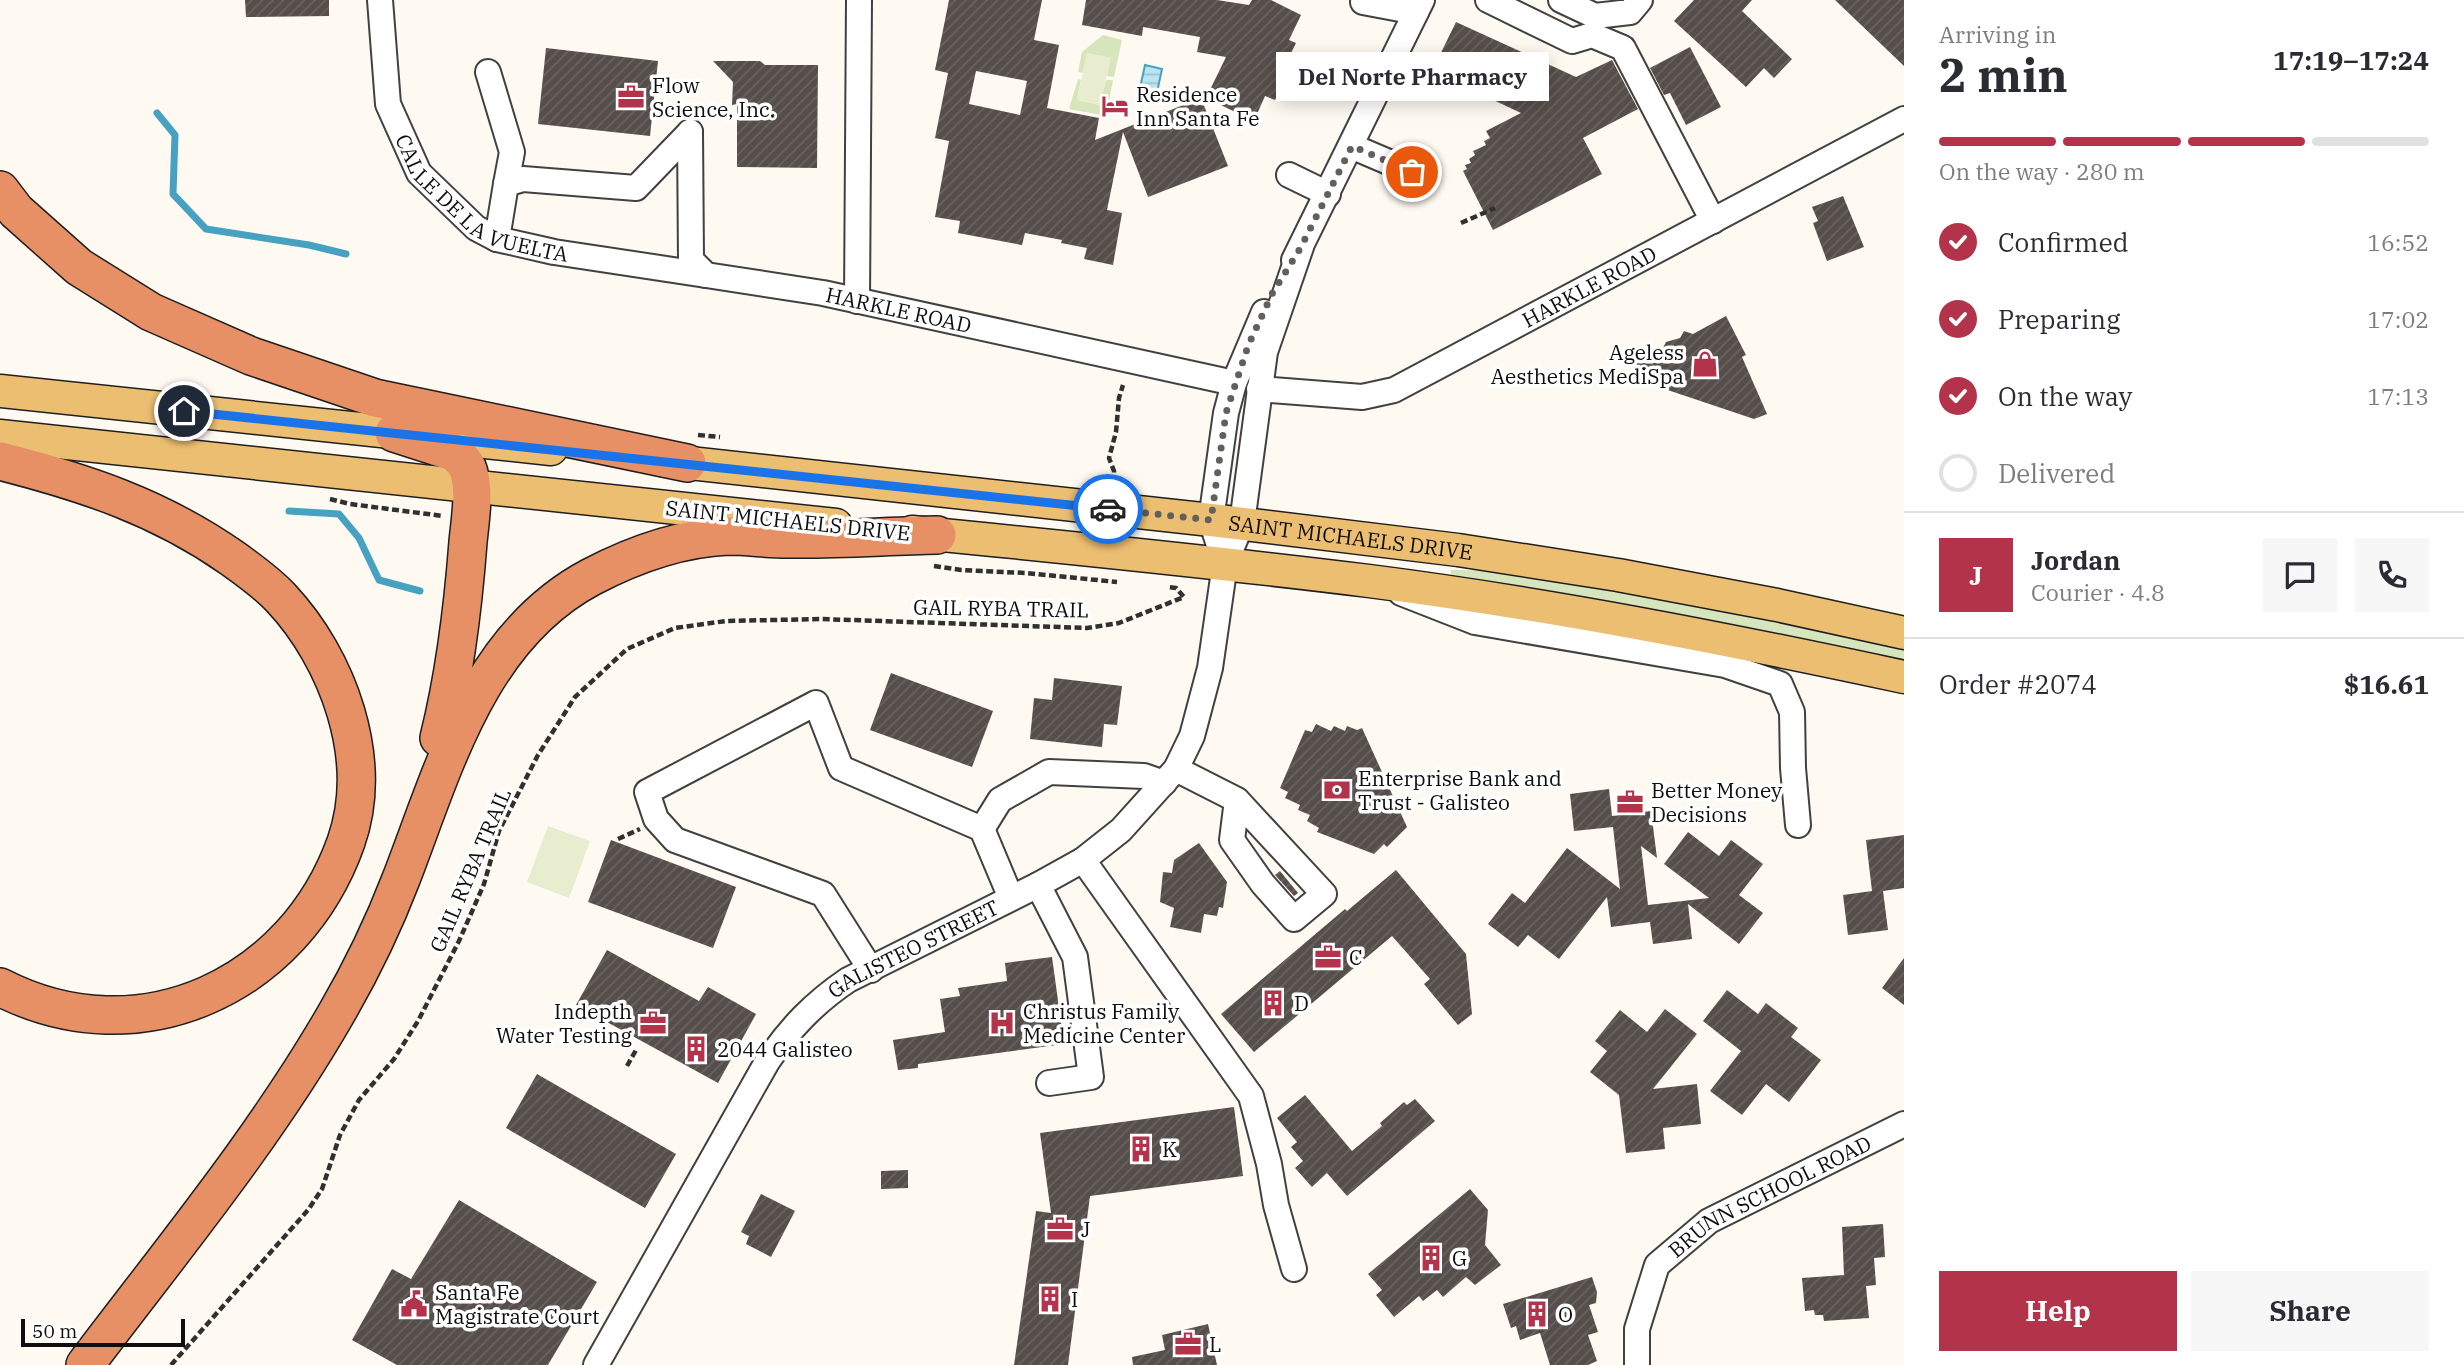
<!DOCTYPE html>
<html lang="en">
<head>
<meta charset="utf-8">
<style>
  body { margin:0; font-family:"IBM Plex Serif",serif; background:#f7f7f7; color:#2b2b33; height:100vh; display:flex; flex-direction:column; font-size:26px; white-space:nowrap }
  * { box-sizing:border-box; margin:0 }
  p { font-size:23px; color:#7c7c81 }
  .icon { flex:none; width:38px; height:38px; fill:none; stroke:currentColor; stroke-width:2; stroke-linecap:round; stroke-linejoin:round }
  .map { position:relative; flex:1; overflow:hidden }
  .side { display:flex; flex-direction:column; background:#fff; width:560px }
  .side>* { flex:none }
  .scale { position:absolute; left:21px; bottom:18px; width:164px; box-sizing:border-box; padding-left:7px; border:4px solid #0e0e0e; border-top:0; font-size:19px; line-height:24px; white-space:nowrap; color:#0e0e0e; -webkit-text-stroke:5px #fff; paint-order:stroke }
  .pin { position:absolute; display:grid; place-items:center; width:60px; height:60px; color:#fff; margin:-30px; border:4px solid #fff; border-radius:50%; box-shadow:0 2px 7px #0007 }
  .courier { position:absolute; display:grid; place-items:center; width:70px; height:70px; margin:-35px; border:5px solid #1a73e8; border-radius:50%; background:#fff; color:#222; box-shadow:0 2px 9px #0007 }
  .bubble { position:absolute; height:49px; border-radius:0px; background:#fff; box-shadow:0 4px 18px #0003; font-size:23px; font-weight:700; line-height:49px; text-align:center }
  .headline em { font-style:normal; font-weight:700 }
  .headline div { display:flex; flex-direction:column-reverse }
  .headline { display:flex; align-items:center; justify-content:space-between; height:119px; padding:0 35px }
  h1 { font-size:46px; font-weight:700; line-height:52px }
  .bar { display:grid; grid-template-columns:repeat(4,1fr); gap:10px 7px; align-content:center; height:84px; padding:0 35px }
  .bar i { height:9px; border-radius:5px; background:#e1e1e2 }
  .bar .selected { background:#b2334a }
  .bar p { grid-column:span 4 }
  .line { display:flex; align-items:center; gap:18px; padding:0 35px; border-top:2px solid #e1e1e2 }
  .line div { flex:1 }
  .round { display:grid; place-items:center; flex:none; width:74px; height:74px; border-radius:0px; background:#f7f7f7 }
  ol { padding:0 35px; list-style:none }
  li { display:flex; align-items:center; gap:21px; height:77px }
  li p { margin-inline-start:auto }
  li .icon { padding:7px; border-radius:50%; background:#b2334a; color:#fff; stroke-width:4 }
  li:last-child { color:#7c7c81 }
  li i { width:38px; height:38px; border:4px solid #e1e1e2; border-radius:50% }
  .button { display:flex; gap:14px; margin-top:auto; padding:14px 35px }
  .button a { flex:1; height:80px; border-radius:0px; background:#b2334a; color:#fff; font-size:28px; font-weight:700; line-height:80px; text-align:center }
  .button a+a { background:#f7f7f7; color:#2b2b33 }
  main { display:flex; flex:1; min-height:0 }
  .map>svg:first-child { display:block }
  .grass { fill:#d7e5bd }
  .pitch { fill:#e7edce }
  .water { fill:url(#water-rules); stroke:#47a1c1; stroke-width:2 }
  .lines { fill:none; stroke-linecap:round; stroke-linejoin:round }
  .stream { stroke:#47a1c1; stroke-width:7 }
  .building { fill:url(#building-hatch); fill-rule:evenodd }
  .minor-casing { stroke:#414141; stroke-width:28 }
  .major-casing { stroke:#1f1f1f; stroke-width:35 }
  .highway-casing { stroke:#1f1f1f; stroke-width:40 }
  .path { stroke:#303030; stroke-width:4.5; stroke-dasharray:7 3.5; stroke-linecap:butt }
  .minor { stroke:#fff; stroke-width:24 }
  .major { stroke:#ecbe72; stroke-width:32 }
  .highway { stroke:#e78f65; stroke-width:37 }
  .done { stroke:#62605d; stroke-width:7; stroke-dasharray:0 12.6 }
  .route { stroke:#1a73e8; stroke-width:9 }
  .labels { text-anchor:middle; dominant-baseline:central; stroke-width:7; stroke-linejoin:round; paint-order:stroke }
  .poi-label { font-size:21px; fill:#0e0e0e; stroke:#fff; text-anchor:start }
  .street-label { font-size:21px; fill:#0e0e0e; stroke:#fff }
</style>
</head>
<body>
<main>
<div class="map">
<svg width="1904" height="1365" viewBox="0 0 1904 1365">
  <defs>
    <pattern id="water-rules" width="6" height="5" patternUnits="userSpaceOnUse" patternTransform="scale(1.75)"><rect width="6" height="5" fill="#bae4f1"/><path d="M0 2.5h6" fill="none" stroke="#9fc2cd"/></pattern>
    <pattern id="building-hatch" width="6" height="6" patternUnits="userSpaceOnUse" patternTransform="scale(1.75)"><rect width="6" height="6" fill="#564e4b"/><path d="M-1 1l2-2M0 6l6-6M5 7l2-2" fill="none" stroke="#696361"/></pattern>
  </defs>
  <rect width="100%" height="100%" fill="#fef9f1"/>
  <path class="grass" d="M1103,35L1122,40L1114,77L1107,76L1110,58L1087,53L1083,73L1078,72L1082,52Z
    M1078,79L1081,80L1077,100L1100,105L1106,80H1113L1106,116L1069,109Z
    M1451,570C1512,569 1572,583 1631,594C1723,610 1813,628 1904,647V660L1656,609L1451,577Z"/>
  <path class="pitch" d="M1087,53L1111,58L1100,105L1077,100Z
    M548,826L590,841L569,898L527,882Z"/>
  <path class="water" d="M1145,65L1162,69L1156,97L1146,102L1138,97Z"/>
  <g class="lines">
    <path class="stream" d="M157,113L175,135L173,194L206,229L309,245L346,254
      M289,511L339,514L359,538L379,580L420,591"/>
  </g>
  <path class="building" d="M245,0H329V16L246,17Z
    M949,0H1042L1034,40L1059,45L1047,108L1099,118L1095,140L1201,98L1228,166L1148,197L1123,132L1107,210L1122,213L1113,265L1084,259L1087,248L1061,243L1062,240L1025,233L1022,245L958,233L960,221L935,217L949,141L935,138L948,73L935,70ZM976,71L1027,81L1020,115L969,104Z
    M1086,0H1217L1249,5L1252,0H1271L1301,15L1289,40L1296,43L1280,75L1285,78L1275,100L1265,96L1254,121L1206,98L1226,57L1197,52L1200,37L1143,27L1142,36L1082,25Z
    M1694,0H1752L1742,11L1792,59L1774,78L1764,68L1746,87L1674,21Z
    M1835,0H1904V66Z
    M1456,22L1576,77L1612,60L1638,109L1583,138L1602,174L1493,230L1463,171L1467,169L1465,165L1471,163L1469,159L1475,155L1473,151L1486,145L1484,141L1490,138L1486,131L1521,113L1432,71Z
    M1690,47L1721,107L1686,125L1670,93L1664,95L1650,68Z
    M546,48L658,61L650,136L538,124Z
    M713,61H760L765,65H818L817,168L737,167V104L732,105L733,82Z
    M1843,196L1864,247L1827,261L1813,223L1818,221L1812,207Z
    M1726,316L1746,355L1742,357L1767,414L1754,419L1632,378L1636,362L1663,348L1666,342L1680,338L1684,331L1693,334Z
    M891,673L993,711L972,767L870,730Z
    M1054,678L1122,686L1117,725L1104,724L1102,747L1030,739L1034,698L1052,700Z
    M1316,724L1331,731L1334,726L1345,731L1347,726L1357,730L1362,728L1407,827L1387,847L1384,844L1374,854L1317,832L1319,828L1307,821L1310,815L1298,810L1300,805L1285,798L1288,792L1280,788L1305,730L1312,732Z
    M1609,789L1612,816L1651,811L1657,858L1641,846L1648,905L1709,898L1664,864L1688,832L1719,856L1731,840L1763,864L1739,895L1763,913L1739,944L1688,904L1692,939L1653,944L1650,922L1611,927L1607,897L1559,959L1528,935L1518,947L1488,924L1512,893L1525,903L1567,848L1620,889L1613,827L1574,831L1570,794Z
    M1904,835V888L1883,891L1888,930L1848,935L1843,895L1872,891L1866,840Z
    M611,840L736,887L713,948L588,902Z
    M1199,843L1227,882L1223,908L1219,907L1217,916L1204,914L1201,933L1170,927L1174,908L1160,902L1163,872L1172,873L1174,860Z
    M1396,870L1466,954L1472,1014L1458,1025L1424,984L1430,979L1392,936L1254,1052L1221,1014L1345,909L1347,911Z
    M1280,871L1298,893L1294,896L1275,875Z
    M607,950L699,1001L708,987L756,1014L718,1083L576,1005Z
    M1052,957L1064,1044L918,1064V1068L898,1070L893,1040L945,1032L940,999L960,996L958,988L1007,981L1005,963Z
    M1904,958V1005L1882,988Z
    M1727,990L1758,1014L1766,1003L1798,1028L1791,1037L1821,1060L1789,1102L1766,1084L1742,1115L1710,1091L1741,1051L1703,1021Z
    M1665,1009L1697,1034L1653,1089L1697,1084L1701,1124L1663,1128L1665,1149L1626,1153L1619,1095L1590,1072L1607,1051L1595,1041L1620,1010L1647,1032Z
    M537,1074L676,1154L645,1208L506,1128Z
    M1305,1095L1352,1151L1382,1126L1380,1123L1404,1102L1407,1105L1415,1099L1435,1121L1347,1196L1327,1173L1312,1187L1295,1168L1303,1161L1291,1147L1297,1142L1277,1118Z
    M1234,1107L1243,1176L1090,1196L1068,1365H1014L1036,1211L1051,1213L1040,1133Z
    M908,1170V1188L881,1189V1171Z
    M1470,1189L1488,1210L1485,1245L1501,1265L1475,1285L1466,1277L1443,1297L1437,1290L1423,1301L1419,1296L1394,1317L1376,1295L1382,1290L1368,1274Z
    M761,1194L795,1211L771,1257L746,1244L749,1236L741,1232Z
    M459,1200L597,1282L548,1365H397L352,1340L392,1269L411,1279Z
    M1883,1224L1885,1257L1874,1258L1876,1285L1866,1286L1869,1318L1824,1321L1823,1315H1815L1814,1310L1805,1311L1802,1278L1844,1275L1842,1227Z
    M1592,1277L1597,1292L1596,1303L1589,1305L1598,1332L1588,1335L1597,1361L1588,1365H1550L1540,1333L1520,1340L1516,1326L1511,1328L1503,1304Z
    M1208,1324L1217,1365H1133L1132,1357L1165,1350L1162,1335Z"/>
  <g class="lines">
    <g class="minor-casing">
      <g id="minor">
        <path id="s1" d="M380,0L388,104L419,173L476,228L497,239L554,252L706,275"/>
        <path d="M1488,0L1572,41L1592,35L1623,48L1713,221"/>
        <path d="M1561,0L1595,16L1630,12L1640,0"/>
        <path d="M1363,2L1416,12"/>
        <path d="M488,72L512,152L506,184"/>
        <path id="s2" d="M690,132L691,260L706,275L823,293L1234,383"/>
        <path d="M1351,146L1412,172"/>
        <path d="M1289,175L1328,194"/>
        <path d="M497,239L506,184L523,179L636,188L690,132"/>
        <path d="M1294,260L1422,0"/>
        <path d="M857,301L859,0"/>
        <path id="s3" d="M1259,389L1362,397L1394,390L1904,119"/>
        <path d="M1225,564L1211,520L1226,413L1234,383L1264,312"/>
        <path d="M1401,593L1475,622L1725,665L1780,684L1792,712L1793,768L1798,825"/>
        <path d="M1176,769L1237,800L1324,894L1294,919L1263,884L1232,840L1237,800"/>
        <path d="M982,829L1000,800L1049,772L1144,776L1164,783"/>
        <path d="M1083,860L1251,1096L1269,1164L1276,1205L1294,1269"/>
        <path d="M1038,885L1075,957L1091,1077L1049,1083"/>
        <path d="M871,970L823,894L675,840L656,819L647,792L816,703L841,768L982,829L1011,898"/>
        <path id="s4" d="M596,1365L767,1062C790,1028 814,1003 848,980L1038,885L1083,860L1121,830L1176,769L1192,736L1210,668L1225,564L1242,523L1265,352L1301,247"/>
        <path id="s5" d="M1637,1365V1329L1657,1265L1709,1221L1904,1124"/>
      </g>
    </g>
    <g class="major-casing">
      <g id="major">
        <path d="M0,391L551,449"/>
        <path d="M0,436L836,525"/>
        <path id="s6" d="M662,460L1211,520L1458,550L1618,575L1777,605L1904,633"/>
        <path d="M912,532C1065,547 1217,562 1369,581C1549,604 1727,639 1904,677"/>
      </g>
    </g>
    <g class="highway-casing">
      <path id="highway" d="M0,190L16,211L79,267L151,312L251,356L375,398L687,463
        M394,433L453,452C460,457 467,464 469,473C475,493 470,521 468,542C463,608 455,674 439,738
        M0,461C86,483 159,507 232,558C249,570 267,583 281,598C338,659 375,759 346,842C295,986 140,1059 0,987
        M85,1365C171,1251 264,1139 336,1014C361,971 383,926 401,879C444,768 478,637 591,577C633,555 680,538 728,536C748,536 767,539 787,539C836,540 887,536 937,535"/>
    </g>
    <path class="path" d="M1461,223L1495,208
      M698,435L720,437
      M1114,483V471L1109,458L1116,432L1119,398L1123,385
      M330,499L350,504L443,516
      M934,566L961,570L1026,573L1117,582
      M618,839L640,829
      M627,1066L636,1050
      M171,1365L308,1210L322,1189L340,1135L359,1100L394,1059L418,1021L459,941L484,884L499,831L538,755L575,697L627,649L675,628L726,621L821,619L1087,628L1119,623L1184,597L1176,588L1168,587"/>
    <use href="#minor" class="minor"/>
    <use href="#major" class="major"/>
    <use href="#highway" class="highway"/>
  </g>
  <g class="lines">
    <path class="done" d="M1108,509L1211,520L1226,413L1248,346L1272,294L1301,247L1352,146L1412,172"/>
    <path class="route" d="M184,411L1108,509"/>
  </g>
  <defs>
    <g id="office-bare" transform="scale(2.1)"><path d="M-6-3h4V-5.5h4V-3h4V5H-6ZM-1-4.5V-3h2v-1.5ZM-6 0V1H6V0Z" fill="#b2334a" stroke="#fff" stroke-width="2.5" paint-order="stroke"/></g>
    <g id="hotel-bare" transform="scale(2.1)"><path d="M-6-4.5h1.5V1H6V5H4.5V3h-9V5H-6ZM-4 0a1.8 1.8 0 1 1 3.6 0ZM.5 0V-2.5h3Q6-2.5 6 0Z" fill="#b2334a" stroke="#fff" stroke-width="2.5" paint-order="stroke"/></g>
    <g id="shop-bare" transform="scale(2.1)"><path d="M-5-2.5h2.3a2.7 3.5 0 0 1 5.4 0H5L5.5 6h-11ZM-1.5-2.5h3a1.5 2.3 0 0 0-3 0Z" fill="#b2334a" stroke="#fff" stroke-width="2.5" paint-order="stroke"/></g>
    <g id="bank-bare" transform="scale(2.1)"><path d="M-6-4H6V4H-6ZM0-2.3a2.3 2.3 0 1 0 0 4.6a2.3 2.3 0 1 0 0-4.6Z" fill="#b2334a" stroke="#fff" stroke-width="2.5" paint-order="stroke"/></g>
    <g id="building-bare" transform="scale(2.1)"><path d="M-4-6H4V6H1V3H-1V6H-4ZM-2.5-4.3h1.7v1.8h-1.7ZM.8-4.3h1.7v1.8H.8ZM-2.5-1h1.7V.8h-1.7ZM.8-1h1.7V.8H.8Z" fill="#b2334a" stroke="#fff" stroke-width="2.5" paint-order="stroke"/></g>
    <g id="hospital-bare" transform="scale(2.1)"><path d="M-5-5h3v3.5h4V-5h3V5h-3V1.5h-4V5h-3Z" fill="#b2334a" stroke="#fff" stroke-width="2.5" paint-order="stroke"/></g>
    <g id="civic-bare" transform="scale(2.1)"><path d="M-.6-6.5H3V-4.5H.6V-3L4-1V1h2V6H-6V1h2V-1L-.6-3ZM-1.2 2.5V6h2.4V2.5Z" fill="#b2334a" stroke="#fff" stroke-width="2.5" paint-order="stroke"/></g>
  </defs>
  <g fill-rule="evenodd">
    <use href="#office-bare" x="631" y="97"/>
    <use href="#hotel-bare" x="1115" y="106"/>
    <use href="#shop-bare" x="1705" y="364"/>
    <use href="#bank-bare" x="1337" y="790"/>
    <use href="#office-bare" x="1630" y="802"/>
    <use href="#office-bare" x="1328" y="957"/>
    <use href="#building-bare" x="1273" y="1003"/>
    <use href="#office-bare" x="653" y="1023"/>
    <use href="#hospital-bare" x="1002" y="1023"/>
    <use href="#building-bare" x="696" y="1049"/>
    <use href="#building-bare" x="1141" y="1149"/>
    <use href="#office-bare" x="1060" y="1229"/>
    <use href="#building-bare" x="1431" y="1258"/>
    <use href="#building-bare" x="1050" y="1299"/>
    <use href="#civic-bare" x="414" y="1304"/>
    <use href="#building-bare" x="1537" y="1314"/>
    <use href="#office-bare" x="1188" y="1344"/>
  </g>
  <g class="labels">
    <g class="poi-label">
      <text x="652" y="85">Flow<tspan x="652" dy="24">Science, Inc.</tspan></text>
      <text x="1136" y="94">Residence<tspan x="1136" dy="24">Inn Santa Fe</tspan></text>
      <text x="1684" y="352" text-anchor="end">Ageless<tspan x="1684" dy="24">Aesthetics MediSpa</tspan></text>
      <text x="1358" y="778">Enterprise Bank and<tspan x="1358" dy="24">Trust - Galisteo</tspan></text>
      <text x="1651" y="790">Better Money<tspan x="1651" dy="24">Decisions</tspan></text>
      <text x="1349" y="957">C</text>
      <text x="1294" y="1003">D</text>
      <text x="632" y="1011" text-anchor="end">Indepth<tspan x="632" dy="24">Water Testing</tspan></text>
      <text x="1023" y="1011">Christus Family<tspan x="1023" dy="24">Medicine Center</tspan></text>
      <text x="717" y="1049">2044 Galisteo</text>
      <text x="1162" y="1149">K</text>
      <text x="1081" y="1229">J</text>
      <text x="1452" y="1258">G</text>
      <text x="435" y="1292">Santa Fe<tspan x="435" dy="24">Magistrate Court</tspan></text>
      <text x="1071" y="1299">I</text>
      <text x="1558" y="1314">O</text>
      <text x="1209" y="1344">L</text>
    </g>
    <g class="street-label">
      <text stroke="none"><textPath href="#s1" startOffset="247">CALLE DE LA VUELTA</textPath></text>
      <text stroke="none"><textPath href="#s3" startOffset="357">HARKLE ROAD</textPath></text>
      <text stroke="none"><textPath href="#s2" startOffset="345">HARKLE ROAD</textPath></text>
      <text transform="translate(788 520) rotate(6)">SAINT MICHAELS DRIVE</text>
      <text stroke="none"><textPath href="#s6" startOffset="693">SAINT MICHAELS DRIVE</textPath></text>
      <text transform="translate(1001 608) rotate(1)">GAIL RYBA TRAIL</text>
      <text transform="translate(470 870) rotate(-67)">GAIL RYBA TRAIL</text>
      <text stroke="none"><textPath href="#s4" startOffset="536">GALISTEO STREET</textPath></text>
      <text stroke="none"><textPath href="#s5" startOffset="236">BRUNN SCHOOL ROAD</textPath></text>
    </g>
  </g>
</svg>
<div class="scale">50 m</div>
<div class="pin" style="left:1412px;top:172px;background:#ea580c"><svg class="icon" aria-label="bag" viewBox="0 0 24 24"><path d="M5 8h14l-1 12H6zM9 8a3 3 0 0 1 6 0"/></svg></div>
<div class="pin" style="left:184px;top:411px;background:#1f2937"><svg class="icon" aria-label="home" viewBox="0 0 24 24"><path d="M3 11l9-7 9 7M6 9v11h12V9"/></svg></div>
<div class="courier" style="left:1108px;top:509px"><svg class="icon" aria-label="car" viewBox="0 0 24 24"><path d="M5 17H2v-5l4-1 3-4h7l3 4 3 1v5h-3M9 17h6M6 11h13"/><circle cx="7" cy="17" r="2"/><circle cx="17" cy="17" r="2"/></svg></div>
<div class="bubble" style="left:1276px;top:52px;width:273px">Del Norte Pharmacy</div>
</div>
<section class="side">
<div class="headline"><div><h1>2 min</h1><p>Arriving in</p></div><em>17:19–17:24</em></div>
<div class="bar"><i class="selected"></i><i class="selected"></i><i class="selected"></i><i></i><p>On the way · 280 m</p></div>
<ol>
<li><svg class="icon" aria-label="check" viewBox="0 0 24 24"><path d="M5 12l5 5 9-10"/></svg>Confirmed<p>16:52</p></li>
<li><svg class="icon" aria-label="check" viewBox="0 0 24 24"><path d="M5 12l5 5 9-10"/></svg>Preparing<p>17:02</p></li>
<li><svg class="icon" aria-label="check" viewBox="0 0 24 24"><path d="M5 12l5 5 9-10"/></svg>On the way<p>17:13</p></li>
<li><i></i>Delivered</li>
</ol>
<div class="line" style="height:126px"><b class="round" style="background:#b2334a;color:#fff">J</b><div><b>Jordan</b><p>Courier · 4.8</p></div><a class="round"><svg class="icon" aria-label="chat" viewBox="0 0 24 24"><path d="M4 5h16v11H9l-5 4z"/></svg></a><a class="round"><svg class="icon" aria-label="phone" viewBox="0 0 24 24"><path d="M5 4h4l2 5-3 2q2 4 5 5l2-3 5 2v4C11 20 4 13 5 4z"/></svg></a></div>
<div class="line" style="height:91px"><div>Order #2074</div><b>$16.61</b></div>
<div class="button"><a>Help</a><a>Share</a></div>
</section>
</main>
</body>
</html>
